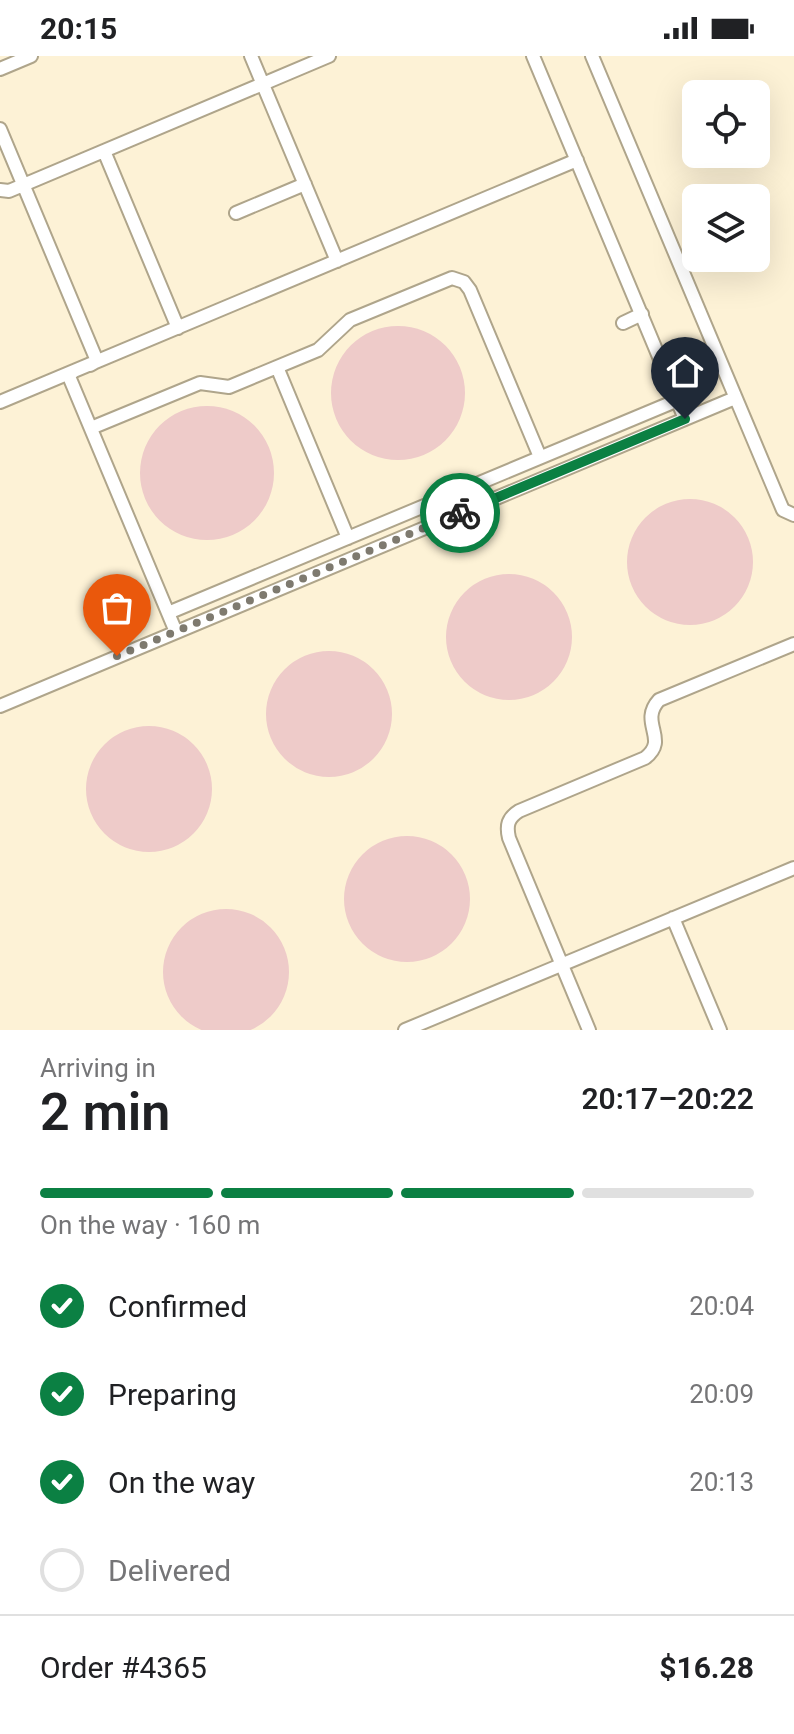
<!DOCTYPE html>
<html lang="en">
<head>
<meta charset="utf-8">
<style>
  body { margin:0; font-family:Roboto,sans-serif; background:#f6f6f6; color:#202124; height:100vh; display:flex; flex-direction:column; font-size:30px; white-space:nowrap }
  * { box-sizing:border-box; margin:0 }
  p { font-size:26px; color:#757577 }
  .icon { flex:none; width:44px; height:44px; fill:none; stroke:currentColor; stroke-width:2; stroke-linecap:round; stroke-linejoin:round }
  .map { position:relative; height:974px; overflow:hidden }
  .drawer { display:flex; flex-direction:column; background:#fff; flex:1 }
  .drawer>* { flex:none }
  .controls { position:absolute; left:682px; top:24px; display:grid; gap:16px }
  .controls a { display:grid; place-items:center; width:88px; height:88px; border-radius:12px; background:#fff; box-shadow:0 8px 32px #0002; font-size:40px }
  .pin { position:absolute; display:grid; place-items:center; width:68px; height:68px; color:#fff; margin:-82px -34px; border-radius:50% 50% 50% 0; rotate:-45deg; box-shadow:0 0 8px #0007 }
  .pin .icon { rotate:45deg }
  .courier { position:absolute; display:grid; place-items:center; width:80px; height:80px; margin:-40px; border:6px solid #0b8043; border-radius:50%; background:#fff; color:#222; box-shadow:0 2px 10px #0007 }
  .overview em { font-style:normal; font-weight:600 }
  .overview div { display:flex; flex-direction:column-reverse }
  .overview { display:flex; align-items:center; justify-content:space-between; height:136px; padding:0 40px }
  h1 { font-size:52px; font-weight:600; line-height:60px }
  .bar { display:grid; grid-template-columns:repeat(4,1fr); gap:12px 8px; align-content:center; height:96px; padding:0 40px }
  .bar i { height:10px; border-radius:6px; background:#e0e0e0 }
  .bar .active { background:#0b8043 }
  .bar p { grid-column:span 4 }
  .line { display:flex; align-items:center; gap:20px; padding:0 40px; border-top:2px solid #e0e0e0 }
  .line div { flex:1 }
  ol { padding:0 40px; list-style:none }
  li { display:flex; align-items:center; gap:24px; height:88px }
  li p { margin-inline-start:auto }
  li .icon { padding:8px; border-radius:50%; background:#0b8043; color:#fff; stroke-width:4 }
  li:last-child { color:#757577 }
  li i { width:44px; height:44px; border:4px solid #e0e0e0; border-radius:50% }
  .status { display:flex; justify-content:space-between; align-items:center; height:56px; padding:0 40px; background:#fff; direction:ltr }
  .status svg { height:22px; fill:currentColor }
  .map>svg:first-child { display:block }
  .built { fill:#fdf2d6; fill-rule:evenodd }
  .building { fill:#eecbc9 }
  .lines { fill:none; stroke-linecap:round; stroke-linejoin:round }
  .minor-casing { stroke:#afa58b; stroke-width:16 }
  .minor { stroke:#fff; stroke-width:12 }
  .done { stroke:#7e7a6f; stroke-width:8; stroke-dasharray:0 14.4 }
  .route { stroke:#0b8043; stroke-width:10 }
</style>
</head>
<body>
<div class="status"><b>20:15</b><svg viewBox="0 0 49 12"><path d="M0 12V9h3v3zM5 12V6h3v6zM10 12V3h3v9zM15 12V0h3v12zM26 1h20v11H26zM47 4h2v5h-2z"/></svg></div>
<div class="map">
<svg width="794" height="974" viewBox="0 0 794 974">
  <rect width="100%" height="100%" fill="#fef9ee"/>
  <path class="built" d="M0,0H794V974H0ZM696,38H756V98H696ZM696,142H756V202H696Z"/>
  <path class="building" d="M331 337a67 67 0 1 1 134 0a67 67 0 1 1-134 0Z
    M140 417a67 67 0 1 1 134 0a67 67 0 1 1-134 0Z
    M627 506a63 63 0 1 1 126 0a63 63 0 1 1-126 0Z
    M446 581a63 63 0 1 1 126 0a63 63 0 1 1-126 0Z
    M266 658a63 63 0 1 1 126 0a63 63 0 1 1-126 0Z
    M86 733a63 63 0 1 1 126 0a63 63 0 1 1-126 0Z
    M344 843a63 63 0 1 1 126 0a63 63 0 1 1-126 0Z
    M163 916a63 63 0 1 1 126 0a63 63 0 1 1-126 0Z"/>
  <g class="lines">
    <g class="minor-casing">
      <path id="minor" d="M251,0L337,205
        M533,0L685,363
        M592,0L780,447L783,454L794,459
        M0,13L31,0
        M0,73L97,305L90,309
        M104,95L178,272
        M0,134L9,135L329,0
        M236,157L305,128
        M623,267L642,258
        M277,311L348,482
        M73,316L68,318L176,576
        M0,346L577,104
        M91,372L200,327L229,331L318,294L350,264L452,222L464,226L470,234L540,401
        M168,557L678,344
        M0,650L735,342
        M673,862L720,974
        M405,974L794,812
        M589,974L509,782C506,769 508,762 519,755L645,702C670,683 638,667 659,644L794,588"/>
    </g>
    <use href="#minor" class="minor"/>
  </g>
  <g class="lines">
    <path class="done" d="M117,600L460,457"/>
    <path class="route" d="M460,457L685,363"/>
  </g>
</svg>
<div class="controls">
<a><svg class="icon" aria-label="locate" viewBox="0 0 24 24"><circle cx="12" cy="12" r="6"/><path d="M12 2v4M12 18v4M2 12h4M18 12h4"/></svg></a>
<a><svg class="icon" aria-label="layers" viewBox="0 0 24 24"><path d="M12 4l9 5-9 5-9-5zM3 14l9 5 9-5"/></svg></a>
</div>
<div class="pin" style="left:117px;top:600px;background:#ea580c"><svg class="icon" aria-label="bag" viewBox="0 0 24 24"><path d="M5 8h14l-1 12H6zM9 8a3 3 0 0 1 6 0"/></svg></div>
<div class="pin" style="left:685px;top:363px;background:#1f2937"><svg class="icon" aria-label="home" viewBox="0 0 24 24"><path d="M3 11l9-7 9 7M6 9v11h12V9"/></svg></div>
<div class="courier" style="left:460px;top:457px"><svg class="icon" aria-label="bike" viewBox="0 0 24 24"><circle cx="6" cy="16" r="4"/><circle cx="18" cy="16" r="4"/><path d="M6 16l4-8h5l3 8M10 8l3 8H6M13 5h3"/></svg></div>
</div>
<section class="drawer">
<div class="overview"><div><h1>2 min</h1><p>Arriving in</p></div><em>20:17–20:22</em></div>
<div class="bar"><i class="active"></i><i class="active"></i><i class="active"></i><i></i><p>On the way · 160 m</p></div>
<ol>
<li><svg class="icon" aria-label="check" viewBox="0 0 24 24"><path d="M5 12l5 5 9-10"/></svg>Confirmed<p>20:04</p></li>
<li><svg class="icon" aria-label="check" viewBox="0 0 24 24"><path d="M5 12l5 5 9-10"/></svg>Preparing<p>20:09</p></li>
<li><svg class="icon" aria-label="check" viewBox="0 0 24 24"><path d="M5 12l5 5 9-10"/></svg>On the way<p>20:13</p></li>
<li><i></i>Delivered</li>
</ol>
<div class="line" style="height:104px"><div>Order #4365</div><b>$16.28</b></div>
</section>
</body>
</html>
